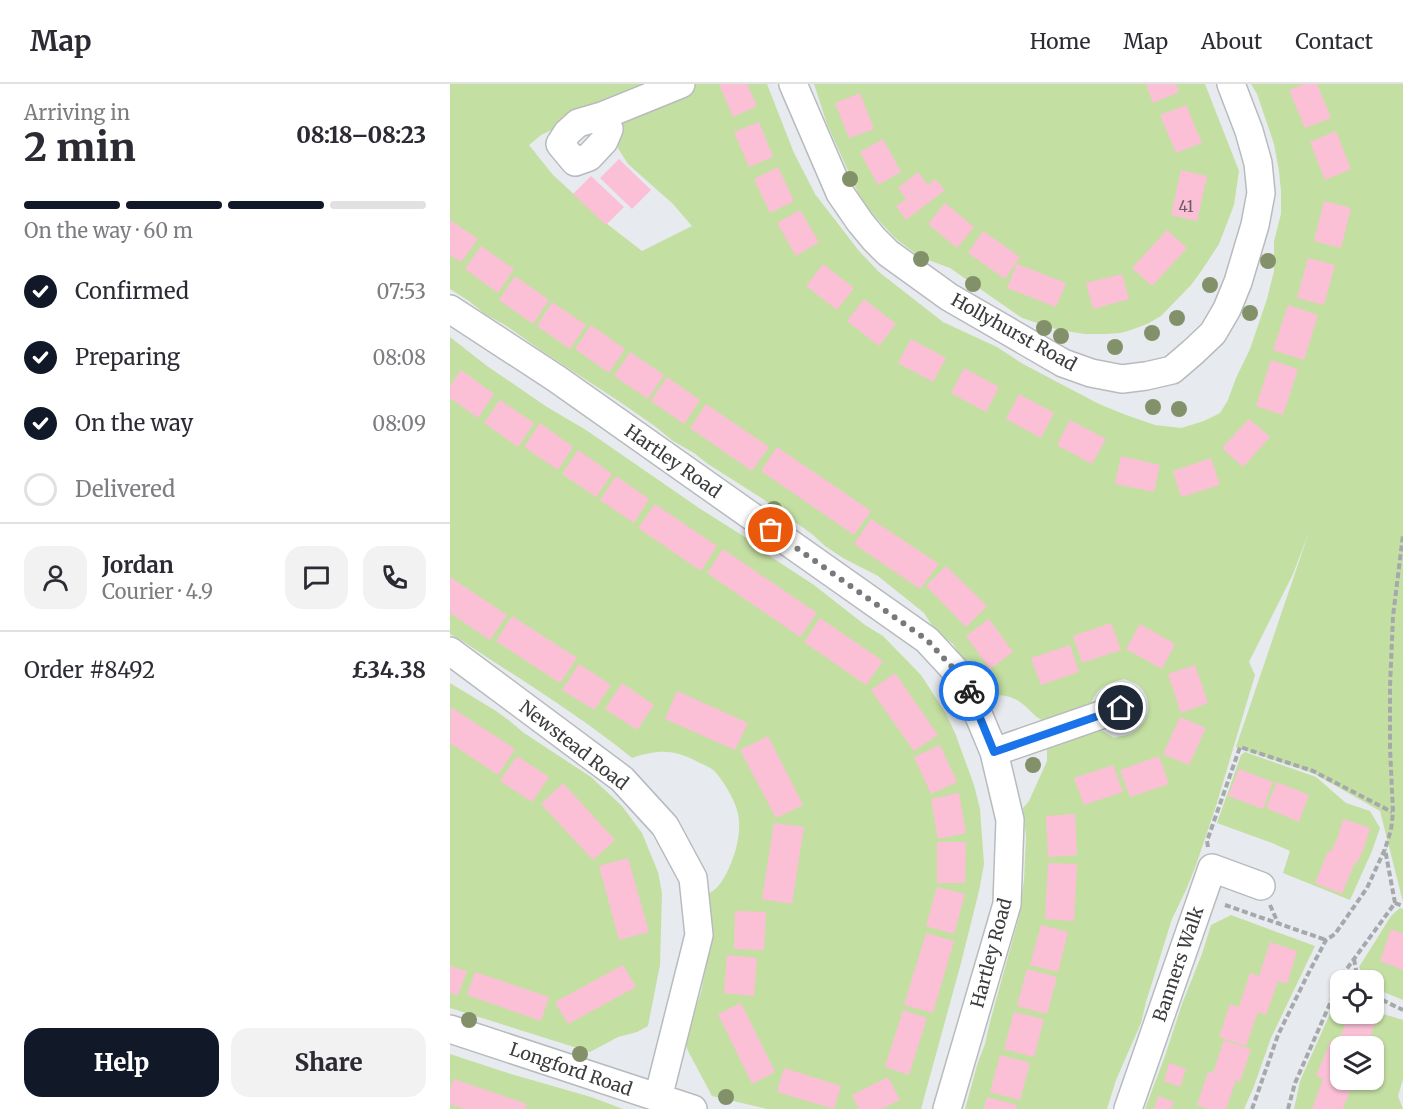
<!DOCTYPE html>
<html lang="en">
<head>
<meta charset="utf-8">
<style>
  body { margin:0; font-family:Merriweather,serif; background:#f2f2f3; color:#2b2b33; height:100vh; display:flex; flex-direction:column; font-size:22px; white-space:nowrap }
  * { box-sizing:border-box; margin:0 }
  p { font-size:20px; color:#7c7c81 }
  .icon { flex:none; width:33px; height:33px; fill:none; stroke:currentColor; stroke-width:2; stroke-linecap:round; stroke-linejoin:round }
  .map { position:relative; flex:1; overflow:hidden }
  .sheet { display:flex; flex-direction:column; background:#fff; width:450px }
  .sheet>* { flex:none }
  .controls { position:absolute; left:880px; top:886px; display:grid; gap:12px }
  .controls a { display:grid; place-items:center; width:54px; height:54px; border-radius:12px; background:#fff; box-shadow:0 2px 4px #0004; font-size:30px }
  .pin { position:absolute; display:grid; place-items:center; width:51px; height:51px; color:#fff; margin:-26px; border:3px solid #fff; border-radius:50%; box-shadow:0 2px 6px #0007 }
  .courier { position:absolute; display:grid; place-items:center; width:60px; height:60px; margin:-30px; border:4px solid #1a73e8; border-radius:50%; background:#fff; color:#222; box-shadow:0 2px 8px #0007 }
  .overview em { font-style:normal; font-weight:800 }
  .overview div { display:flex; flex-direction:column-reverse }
  .overview { display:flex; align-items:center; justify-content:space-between; height:102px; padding:0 24px }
  h1 { font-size:39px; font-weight:800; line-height:45px }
  .bar { display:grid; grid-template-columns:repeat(4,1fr); gap:9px 6px; align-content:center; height:72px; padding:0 24px }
  .bar i { height:8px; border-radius:4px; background:#e1e1e2 }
  .bar .active { background:#111827 }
  .bar p { grid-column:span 4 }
  .line { display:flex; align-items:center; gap:15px; padding:0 24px; border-top:2px solid #e1e1e2 }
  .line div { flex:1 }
  .round { display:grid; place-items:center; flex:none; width:63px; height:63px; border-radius:18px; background:#f2f2f3 }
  ol { padding:0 24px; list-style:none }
  li { display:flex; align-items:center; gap:18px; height:66px }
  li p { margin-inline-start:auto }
  li .icon { padding:6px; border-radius:50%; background:#111827; color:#fff; stroke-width:4 }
  li:last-child { color:#7c7c81 }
  li i { width:33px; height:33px; border:3px solid #e1e1e2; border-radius:50% }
  .button { display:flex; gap:12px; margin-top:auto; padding:12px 24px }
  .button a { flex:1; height:69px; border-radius:18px; background:#111827; color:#fff; font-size:24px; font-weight:800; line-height:69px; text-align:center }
  .button a+a { background:#f2f2f3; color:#2b2b33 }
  header { display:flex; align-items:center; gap:36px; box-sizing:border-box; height:84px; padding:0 30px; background:#fff; border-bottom:2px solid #e1e1e2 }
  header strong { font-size:28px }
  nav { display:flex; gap:33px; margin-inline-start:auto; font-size:21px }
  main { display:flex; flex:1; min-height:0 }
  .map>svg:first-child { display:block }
  .green { fill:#c4dfa2; fill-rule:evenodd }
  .building { fill:#fbc0d6 }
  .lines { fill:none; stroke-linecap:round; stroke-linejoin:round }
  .minor-casing { stroke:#b8bbbe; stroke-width:30 }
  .path { stroke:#a6a9ac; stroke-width:4; stroke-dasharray:6 3; stroke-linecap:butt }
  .minor { stroke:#fff; stroke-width:27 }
  .tree { fill:#83916b }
  .done { stroke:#77797c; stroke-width:6; stroke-dasharray:0 10.8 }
  .route { stroke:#1a73e8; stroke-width:8 }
  .labels { text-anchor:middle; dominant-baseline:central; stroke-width:4.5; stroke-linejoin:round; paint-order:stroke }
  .number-label { font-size:15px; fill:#6b5d64 }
  .street-label { font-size:18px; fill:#3b3c3e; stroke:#fff }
</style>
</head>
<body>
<header>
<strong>Map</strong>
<nav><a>Home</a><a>Map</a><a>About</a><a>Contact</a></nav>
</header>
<main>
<section class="sheet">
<div class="overview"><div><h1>2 min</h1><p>Arriving in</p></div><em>08:18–08:23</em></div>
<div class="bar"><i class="active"></i><i class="active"></i><i class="active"></i><i></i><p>On the way · 60 m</p></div>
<ol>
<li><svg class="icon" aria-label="check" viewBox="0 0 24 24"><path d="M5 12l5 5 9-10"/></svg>Confirmed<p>07:53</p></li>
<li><svg class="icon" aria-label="check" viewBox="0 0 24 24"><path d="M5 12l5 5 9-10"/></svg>Preparing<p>08:08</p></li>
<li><svg class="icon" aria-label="check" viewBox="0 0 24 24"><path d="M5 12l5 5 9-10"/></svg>On the way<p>08:09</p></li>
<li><i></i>Delivered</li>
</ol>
<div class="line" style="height:108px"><a class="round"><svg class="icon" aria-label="person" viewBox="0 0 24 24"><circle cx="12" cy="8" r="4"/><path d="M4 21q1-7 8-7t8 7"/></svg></a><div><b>Jordan</b><p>Courier · 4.9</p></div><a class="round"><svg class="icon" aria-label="chat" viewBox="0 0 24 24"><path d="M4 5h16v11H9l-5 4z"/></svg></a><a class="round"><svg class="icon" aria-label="phone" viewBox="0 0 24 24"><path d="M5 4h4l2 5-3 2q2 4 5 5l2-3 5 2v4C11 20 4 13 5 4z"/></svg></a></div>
<div class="line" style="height:78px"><div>Order #8492</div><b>£34.38</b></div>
<div class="button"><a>Help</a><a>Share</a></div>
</section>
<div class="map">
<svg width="953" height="1025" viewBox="0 0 953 1025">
  <rect width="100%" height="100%" fill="#e7eaee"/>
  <path class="green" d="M0,0H212L114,40L91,51L79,61L103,91L152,136L192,167L242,142L223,120L178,80L166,61L160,34L245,0H317L344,69L365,110L409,167L429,188L493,238L547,263L573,280L649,320L676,331L705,341L731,344L754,337L770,329L778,316L786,294L800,265L817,215L824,187V157L831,130V107L829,87L824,60L807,10L801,0H953V818L930,727L863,689L786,663L859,448L843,490L799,578L805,591L766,722L746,781L736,806L722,835L696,918L691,939L666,996L657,1025H515L528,978L535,960L540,938L569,833L574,796L576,753L573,724L579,717L597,677V659L645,642L664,654C670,652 677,652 682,649C699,639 704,618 691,604C687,599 679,597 674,595C657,599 646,604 640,622L593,637C584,632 581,627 574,621C560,609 549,611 532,611L514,578L503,560L485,546L474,529L428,492L393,474L375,462L362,450L313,415L258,380L244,369L223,357L206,343L170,318L92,267L55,241L35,230L19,217L0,205Z
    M364,0H755L789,87L784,121L769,160L752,186L741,201L711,232L697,240L681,246L670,249L655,250H635L609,246L572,234L500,184L470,173L445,154L412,118L377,40Z
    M0,253L37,282L97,323L136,346L249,424L301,457L315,469L364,501L415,541L433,552L471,591L495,628L505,649L524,701L530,725L534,780L529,807L511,879L471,1025H317L262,1012L238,967L235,958L251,908L256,883L258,862L256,812C261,808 266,805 270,800C283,782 294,748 287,726C284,715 274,698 267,690C263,684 254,681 248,678C225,665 207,665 182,674C129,631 71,596 14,558L0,550Z
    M0,599L46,627L61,638L74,649L141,693L172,722L192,749L208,788L212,809L210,881L198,942L187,948L168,953L140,968L0,924Z
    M795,668L866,693L896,719L920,727L930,744L922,767L900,816L833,789L840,767L822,759L767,739L791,671Z
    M950,824L953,825V916L924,904V897H917L909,883L941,832Z
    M781,831L865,862L821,954L803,1005L794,1025H695L715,972L732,920L752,870L761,841Z
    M887,914L891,915V930H924V927L953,936V995L948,1012L953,1025H844L850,997ZM891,963H924V996H891Z
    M0,970L61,990L141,1013L173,1025H0Z"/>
  <path class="building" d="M269,0H297L307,22L283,33Z
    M696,0H726L729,8L703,19Z
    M854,0H867L881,34L855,44L839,6Z
    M410,9L424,45L399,54L385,19Z
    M736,21L752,59L726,69L710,31Z
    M309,38L323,73L299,83L284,48Z
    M886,47L901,85L875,96L860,58Z
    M433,55L451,88L428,101L410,68Z
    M169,75L201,106L182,125L150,94Z
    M328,83L344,117L320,129L304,95Z
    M731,86L757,92L747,137L721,131Z
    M468,88L478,101L485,95L495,106L456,136L446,122L456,115L448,104Z
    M141,92L174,123L156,141L123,110Z
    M874,117L901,124L891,164L864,157Z
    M495,119L524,143L507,164L478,140Z
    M350,126L369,158L346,172L327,139Z
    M0,136L28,155L11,178L0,171Z
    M717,146L737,164L702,202L682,184Z
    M533,147L570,173L555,195L518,169Z
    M31,162L64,185L48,209L15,185Z
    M858,174L885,181L874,221L847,214Z
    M373,180L404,204L387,226L356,202Z
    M567,180L616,199L606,223L557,204Z
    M672,190L679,215L643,225L636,199Z
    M65,192L99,216L83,240L49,216Z
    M414,215L446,240L429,262L397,237Z
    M102,218L136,241L120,265L87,242Z
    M838,221L868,231L854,276L823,266Z
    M141,241L175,265L159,289L125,265Z
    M461,255L496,274L483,298L448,279Z
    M180,268L214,291L198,315L164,292Z
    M821,276L848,285L833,331L806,322Z
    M514,284L549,303L536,328L501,309Z
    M11,286L44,310L28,334L0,314V302Z
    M217,293L250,316L234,340L201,317Z
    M569,310L604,329L591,354L556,335Z
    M50,316L84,339L68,363L34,339Z
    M256,320L319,363L302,387L240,344Z
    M799,335L820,353L793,383L772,364Z
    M620,336L656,355L642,380L607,361Z
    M90,339L123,363L108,386L74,363Z
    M327,363L421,427L404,451L311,387Z
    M128,366L162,390L146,413L112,390Z
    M671,372L710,381L704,408L665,400Z
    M761,374L770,401L731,413L723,387Z
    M166,392L199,415L184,439L150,416Z
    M205,420L267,462L251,487L188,444Z
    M421,435L489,480L470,505L404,460Z
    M273,465L367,529L350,553L257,489Z
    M496,482L537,522L516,543L476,502Z
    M0,493L57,531L40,556L0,529Z
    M62,532L127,574L110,599L46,557Z
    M370,534L433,577L416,601L354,558Z
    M539,535L563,568L540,585L516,552Z
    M661,539L671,566L632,579L623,552Z
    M690,540L725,560L712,585L676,565Z
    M620,561L629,588L591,601L581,574Z
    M129,580L161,601L144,626L112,606Z
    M745,581L758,619L731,629L718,590Z
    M445,589L488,651L464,667L421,606Z
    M172,599L204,621L187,646L155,625Z
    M227,607L298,639L285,666L215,635Z
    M1,623L65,665L48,691L0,659Z
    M730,633L756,644L739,681L713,670Z
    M318,652L353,721L326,734L290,666Z
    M490,661L507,698L481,710L464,673Z
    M67,672L99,693L82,718L50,697Z
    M709,672L719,700L680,713L670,686Z
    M663,681L673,708L634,721L624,694Z
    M789,685L823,698L813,725L778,712Z
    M827,698L859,711L849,738L816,724Z
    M113,699L165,756L143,776L91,720Z
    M509,709L516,749L488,755L481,715Z
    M625,730L627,771L598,773L596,732Z
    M893,735L920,744L914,764L907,779L905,778L892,810L865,799L878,767L881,768L888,753Z
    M324,739L354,743L342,820L312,815Z
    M487,758H516L515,799H487Z
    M178,774L199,848L169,856L149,782Z
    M598,779L627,780L624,837L595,835Z
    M487,803L515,810L504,850L476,842Z
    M285,827L316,828L314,866L284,865Z
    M591,841L618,848L608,888L580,881Z
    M941,845L953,850V886L930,877Z
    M476,849L504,857L483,929L454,921Z
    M820,858L847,867L837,900L828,897L816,931L808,928L796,962L769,953L780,920L789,923L800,889L809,892Z
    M277,871L307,874L304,912L274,909Z
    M173,881L186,903L118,940L105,918Z
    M0,882L17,887L8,911L0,909Z
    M577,885L607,893L597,930L567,922Z
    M25,888L99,913L91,937L17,911Z
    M291,919L325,988L302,1000L268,930Z
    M453,926L477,934L459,991L435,983Z
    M564,928L594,935L584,973L554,965Z
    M924,928L928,930L917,963H891V996H896L895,998L902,1001L893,1025H862L873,995L866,992L881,956L888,959L899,930H924Z
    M774,956L801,965L790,998L786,996L776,1025H759L747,1021L758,988L763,989Z
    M550,971L580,979L570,1016L540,1008Z
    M719,979L736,985L730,1003L714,997Z
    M334,984L391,1002L384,1025L327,1008Z
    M438,993L450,1016L431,1025H409L402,1011Z
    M4,995L77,1020L75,1025H15L0,1020V1005Z
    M708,1012L724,1018L721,1025H704Z
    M537,1013L567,1021L566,1025H534Z"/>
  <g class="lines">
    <g class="minor-casing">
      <path id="minor" d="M343,0L390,109L410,138L424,155L438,169L499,213L613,279L641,289L672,295L696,292L722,286L743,268L763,249L777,225L788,198L805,141L811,109L808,79L799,47L781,0
        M152,32L159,45L154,57L139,73L125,78L110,60L117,49L128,39L152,32L231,0
        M0,225L107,295L477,556L514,596L544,668L560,736L557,820L497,1025
        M0,567L172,695L215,742L243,794L249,851L208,1014
        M544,668L671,624
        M0,945L243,1025
        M678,1025L762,784L811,802"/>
    </g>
    <path class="path" d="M758,763L757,757L790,663L863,687L942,728
      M945,819L953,822
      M775,821L876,856
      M820,821L828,839
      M904,875L908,897
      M924,912L953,926
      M802,1025L828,951L858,890L876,856L885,850L917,804L935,765L941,746L943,728L940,664V602L943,532L953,451
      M838,1025L845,999L893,890L945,819L935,765"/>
    <use href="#minor" class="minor"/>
  </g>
  <g class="tree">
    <circle cx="400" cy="95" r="8"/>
    <circle cx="471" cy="175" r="8"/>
    <circle cx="818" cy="177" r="8"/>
    <circle cx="523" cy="200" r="8"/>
    <circle cx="760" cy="201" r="8"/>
    <circle cx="800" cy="229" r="8"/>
    <circle cx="727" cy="234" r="8"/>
    <circle cx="594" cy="244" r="8"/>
    <circle cx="702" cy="249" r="8"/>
    <circle cx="611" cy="252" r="8"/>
    <circle cx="665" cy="263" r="8"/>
    <circle cx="703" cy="323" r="8"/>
    <circle cx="729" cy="325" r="8"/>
    <circle cx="324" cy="425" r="8"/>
    <circle cx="583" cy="681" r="8"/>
    <circle cx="19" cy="936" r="8"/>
    <circle cx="130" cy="970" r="8"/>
    <circle cx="276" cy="1013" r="8"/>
  </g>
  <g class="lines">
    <path class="done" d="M321,446L477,556L514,596L519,607"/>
    <path class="route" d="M519,607L544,668L671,624"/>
  </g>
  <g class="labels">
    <g class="number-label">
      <text x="736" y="122">41</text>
    </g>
    <g class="street-label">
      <text transform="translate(564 248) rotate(29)">Hollyhurst Road</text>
      <text transform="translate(223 377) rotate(35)">Hartley Road</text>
      <text transform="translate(124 661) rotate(38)">Newstead Road</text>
      <text transform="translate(541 869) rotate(-75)">Hartley Road</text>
      <text transform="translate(728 880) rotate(-71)">Banners Walk</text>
      <text transform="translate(121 985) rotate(19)">Longford Road</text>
    </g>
  </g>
</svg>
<div class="controls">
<a><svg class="icon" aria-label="locate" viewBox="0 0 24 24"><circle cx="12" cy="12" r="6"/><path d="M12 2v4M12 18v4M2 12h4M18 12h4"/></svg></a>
<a><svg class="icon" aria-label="layers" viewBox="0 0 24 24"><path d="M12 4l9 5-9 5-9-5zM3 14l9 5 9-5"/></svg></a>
</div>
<div class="pin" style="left:321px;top:446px;background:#ea580c"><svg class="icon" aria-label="bag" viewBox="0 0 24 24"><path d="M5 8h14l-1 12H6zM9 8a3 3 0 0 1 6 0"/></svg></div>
<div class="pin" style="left:671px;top:624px;background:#1f2937"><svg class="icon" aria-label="home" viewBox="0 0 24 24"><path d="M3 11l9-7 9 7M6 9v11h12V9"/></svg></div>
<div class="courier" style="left:519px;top:607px"><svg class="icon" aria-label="bike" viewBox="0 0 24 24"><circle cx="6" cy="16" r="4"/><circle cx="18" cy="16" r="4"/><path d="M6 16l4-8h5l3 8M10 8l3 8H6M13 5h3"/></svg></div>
</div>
</main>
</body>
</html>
